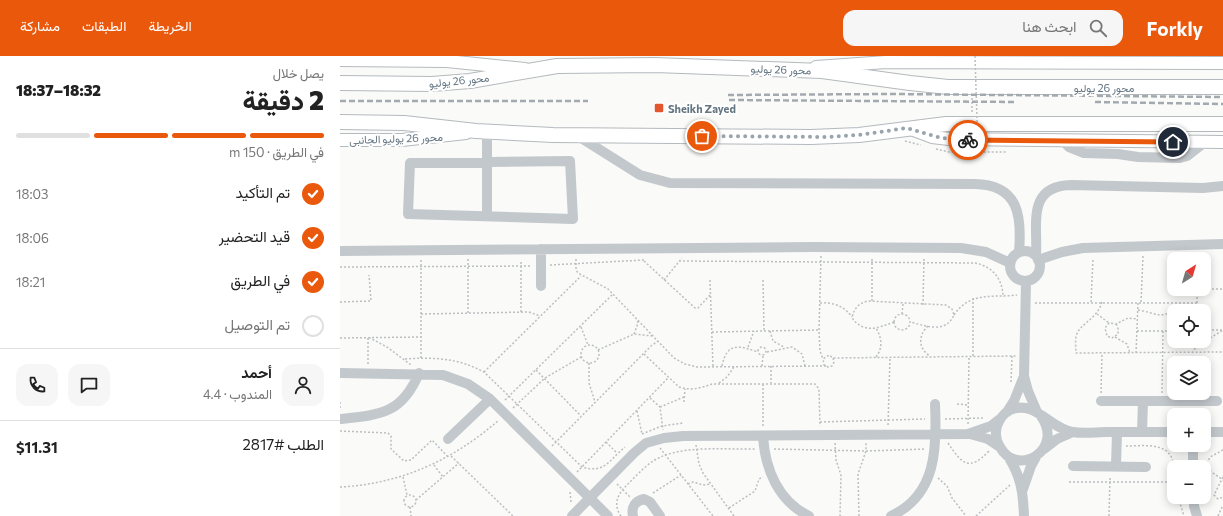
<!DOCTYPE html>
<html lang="ar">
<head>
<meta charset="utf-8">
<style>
  body { margin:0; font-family:Commissioner,Vazirmatn,sans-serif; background:#f6f6f6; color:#222; direction:rtl; height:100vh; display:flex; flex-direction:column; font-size:15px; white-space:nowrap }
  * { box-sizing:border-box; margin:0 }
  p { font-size:13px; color:#767676 }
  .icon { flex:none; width:22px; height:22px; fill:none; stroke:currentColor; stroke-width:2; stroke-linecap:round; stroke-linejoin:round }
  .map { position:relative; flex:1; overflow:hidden; direction:ltr }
  .panel { display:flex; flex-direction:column; background:#fff; width:340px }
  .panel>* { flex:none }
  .needle { width:26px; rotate:37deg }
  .tools { position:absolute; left:827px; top:196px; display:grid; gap:8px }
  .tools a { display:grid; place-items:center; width:44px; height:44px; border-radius:8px; background:#fff; box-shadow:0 2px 10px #0003; font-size:20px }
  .pin { position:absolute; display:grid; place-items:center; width:34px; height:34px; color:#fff; margin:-17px; border:2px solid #fff; border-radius:50%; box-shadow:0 1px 4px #0007 }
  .courier { position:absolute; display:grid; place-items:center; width:40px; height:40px; margin:-20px; border:3px solid #ea580c; border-radius:50%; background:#fff; color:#222; box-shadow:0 1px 5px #0007 }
  .summary em { font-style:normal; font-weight:800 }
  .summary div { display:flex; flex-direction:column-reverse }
  .summary { display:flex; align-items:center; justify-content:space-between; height:68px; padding:0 16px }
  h1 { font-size:26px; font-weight:800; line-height:30px }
  .bar { display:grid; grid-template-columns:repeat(4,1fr); gap:6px 4px; align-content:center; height:48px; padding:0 16px }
  .bar i { height:5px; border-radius:3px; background:#e0e0e0 }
  .bar .selected { background:#ea580c }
  .bar p { grid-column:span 4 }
  .line { display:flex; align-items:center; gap:10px; padding:0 16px; border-top:1px solid #e0e0e0 }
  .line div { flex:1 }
  .round { display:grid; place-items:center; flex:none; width:42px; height:42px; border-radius:12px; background:#f6f6f6 }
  ol { padding:0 16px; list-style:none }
  li { display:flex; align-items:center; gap:12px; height:44px }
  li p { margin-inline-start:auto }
  li .icon { padding:4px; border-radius:50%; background:#ea580c; color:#fff; stroke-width:4 }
  li:last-child { color:#767676 }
  li i { width:22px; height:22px; border:2px solid #e0e0e0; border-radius:50% }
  header { display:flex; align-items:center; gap:24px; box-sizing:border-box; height:56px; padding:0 20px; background:#ea580c; color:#fff }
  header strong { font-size:19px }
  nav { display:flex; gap:22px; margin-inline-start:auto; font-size:14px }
  .search { width:280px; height:36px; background:#f6f6f6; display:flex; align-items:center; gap:10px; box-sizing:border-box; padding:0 14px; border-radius:12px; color:#767676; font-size:15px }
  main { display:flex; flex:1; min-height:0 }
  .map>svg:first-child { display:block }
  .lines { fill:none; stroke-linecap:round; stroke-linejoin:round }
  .major-casing { stroke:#b5babe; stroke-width:14 }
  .highway-casing { stroke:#b4b9bd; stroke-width:16 }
  .path { stroke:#bbbfc2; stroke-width:1.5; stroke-dasharray:2 2; stroke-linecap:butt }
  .minor { stroke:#c3c8cc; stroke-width:10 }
  .major { stroke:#fff; stroke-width:12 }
  .highway { stroke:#fff; stroke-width:14 }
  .rail { stroke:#a2aab0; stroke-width:2.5; stroke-dasharray:6 3; stroke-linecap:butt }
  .path-bridge { stroke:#bbbfc2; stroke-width:1.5; stroke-dasharray:2 2; stroke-linecap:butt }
  .done { stroke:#99a4ac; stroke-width:4; stroke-dasharray:0 7.2 }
  .route { stroke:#ea580c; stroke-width:5 }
  .poi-dot { fill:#e4572e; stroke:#fff; stroke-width:1.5 }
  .labels { text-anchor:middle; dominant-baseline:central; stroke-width:4; stroke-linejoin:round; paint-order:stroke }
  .street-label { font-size:11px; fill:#657683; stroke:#fff }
  .poi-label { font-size:11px; font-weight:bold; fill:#657683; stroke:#fff; text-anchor:start }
</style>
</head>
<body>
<header>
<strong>Forkly</strong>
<div class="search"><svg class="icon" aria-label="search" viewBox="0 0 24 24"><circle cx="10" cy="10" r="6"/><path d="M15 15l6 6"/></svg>ابحث هنا</div>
<nav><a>الخريطة</a><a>الطبقات</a><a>مشاركة</a></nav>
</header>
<main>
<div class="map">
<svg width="883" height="460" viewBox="0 0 883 460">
  <rect width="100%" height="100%" fill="#fafaf8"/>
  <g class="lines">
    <g class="major-casing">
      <path id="major" d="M0,4L107,5L185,13
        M476,11L546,6L883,7
        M568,72L592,81L609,83L883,86
        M0,84H62L126,77"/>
    </g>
    <g class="highway-casing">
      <path id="highway" d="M0,27L92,28L130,25L217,10L315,9L482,15L570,27L608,31H883
        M0,66L64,67L136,75L213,79L471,81L519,79L606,68H883"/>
    </g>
    <path class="path" d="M632,42V56
      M565,85L581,89
      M596,93L609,96H665V94
      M481,200L479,274L480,295L483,303
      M236,203V214L238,217L268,233L334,302L345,308L357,311L486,310
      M81,204V302
      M304,205L355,252H358L371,238
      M339,205L635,207C652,210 663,223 663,241
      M210,209L304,204
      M0,211L192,210
      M324,224L342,202
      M370,224L373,311
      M423,224L424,275
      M864,233H883
      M633,242V300
      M532,245V201
      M0,246L31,245L29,219
      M751,246L753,202
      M762,246C757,264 738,268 736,281C735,286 736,292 736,297L883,296
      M801,246L803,200
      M480,247C493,246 504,250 512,261
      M695,247H857
      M583,249L584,201
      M798,254C814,256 827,267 836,247
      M857,255V236L859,233
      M181,256V204
      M830,256L834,259
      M128,257V203
      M81,258L189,256L200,260
      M562,258L563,248
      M757,258L769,267
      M554 266a8 8 0 1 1 16 0a8 8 0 1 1-16 0Z
      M614,259C630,235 653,242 677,239
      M554,266C538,272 524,278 512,262C514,252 519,247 528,245L606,249L612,253L614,259C605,278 587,270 570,266
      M776,268L778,271V278L772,282L767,280L765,272L769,267L776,268L788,262L797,263
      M588,270C578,279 578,293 590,300
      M241,271L248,289
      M864,274H882
      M430,275L433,285L444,291
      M797,275H834
      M372,276L479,274
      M294,278L298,267L297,263
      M775,281L787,288L790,297
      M0,282L81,281
      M241 298a9 9 0 1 1 18 0a9 9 0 1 1-18 0Z
      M418 295a4 4 0 1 1 8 0a4 4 0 1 1-8 0Z
      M408,291L414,275
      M258,294L294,278L312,280
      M427,296L452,291L462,298L465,310
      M796,297L798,247
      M852,297L856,291L883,274
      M304,298L339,331C351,335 361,332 372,328H475L479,333L480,370
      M536,301C543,292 542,282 536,272
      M493,302L494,306L492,310L488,311L484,309L483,303L489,299L493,302L676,300
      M65,303C94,301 118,302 144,316L242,411C265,418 269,404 285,391
      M249,307V327L255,346
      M28,308V281L47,291L71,309
      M382,310C387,285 400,290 418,296
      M422,310L423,300
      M431,310V327
      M196,314L241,360
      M144,316L241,220
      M671,326L672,300
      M379,327L387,321L394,311
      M423,328V370
      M761,337L762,297
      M822,337L823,275
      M310,342L320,351L323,374
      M165,344L273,238
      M0,346V354
      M344,346L345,333
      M617,348L628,349
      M320,351L344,341
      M173,352L205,322L241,301
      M297,355L302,378
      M605,363L643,362
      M480,366L585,363
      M628,368L629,300
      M548,369L550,301
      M0,375L48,377L51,380V393L64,405L71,404L92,384L108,401
      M302,378L322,370L343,367
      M266,386L277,397
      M495,387L496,404L501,419L500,460
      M608,387C622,408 629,416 649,395
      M356,389L359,408L363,417L394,460
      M212,390L311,290L318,285
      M786,390C805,390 832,385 834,411
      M320,392L373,460
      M434,393L526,395L586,393
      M111,400L173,460
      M94,409L103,421
      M863,410L883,424
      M865,411L870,401L883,394
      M237,416L328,322
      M63,421L67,439
      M883,421L874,439L878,443L883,441
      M598,422L607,430L612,442L626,460
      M729,426H834
      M277,428L290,441
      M348,428L353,426L363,429L371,428
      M0,431C61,428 113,404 159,364
      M230,436L231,446
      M313,437L341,419
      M64 445a6 6 0 1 1 12 0a6 6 0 1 1-12 0Z
      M838,441L844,460
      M76,444L119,407
      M70,451L71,460
      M389,452L415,435L419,423L423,421
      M281,460C273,449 277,439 286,430C294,422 303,412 313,405C340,388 385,394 416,393
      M519,460L518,418L526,395V387
      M636,460L670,429
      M769,460L770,420
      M878,460L883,449"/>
    <path class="minor" d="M147,76V160
      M238,80L300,119L330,127L635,128C679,129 682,160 679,196
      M722,84L729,91L744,97L778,98L798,101L840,102L847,100L865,86
      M230,105L233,163L68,158L70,107Z
      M201,193V230
      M670 210a15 15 0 1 1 30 0a15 15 0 1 1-30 0Z
      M0,195L473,191L621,192L646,196L670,207
      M696,200C698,169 686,130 731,129L863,132L883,130
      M698,204L722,196L743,192L883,188
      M686,226L684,320L688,335L697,356
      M0,317L103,319L128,328L150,343L268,460
      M761,345H877
      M667,356L674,345L684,320
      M701,360C725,394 677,422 660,391C656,385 655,377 657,370C659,364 664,357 670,354C695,343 710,373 733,376C744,378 756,376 767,376C789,376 812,376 834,376
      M0,363C40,359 62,358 79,317
      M802,376L803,345
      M864,376H883
      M630,378L648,383L660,391
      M423,380C425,413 438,445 469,460
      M108,383L150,343
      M853,389V411
      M704,393L717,383L733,376
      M668,400C681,421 683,435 684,460
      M733,410L806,411
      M776,410L777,376
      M683,433L691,410L697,399
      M854,441V450L857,460
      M232,460L294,397L306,387L324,382L343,380L628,378L651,370L660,363
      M293,460C291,451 295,445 304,443L310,446L320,460
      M551,460C597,439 597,391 595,348"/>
    <use href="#major" class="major"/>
    <use href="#highway" class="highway"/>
    <path class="rail" d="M388,39L552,38L883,41
      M389,44L677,46
      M0,45H248
      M755,46L883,48"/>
    <path class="path-bridge" d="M635,0L638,96"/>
  </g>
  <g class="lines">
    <path class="done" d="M362,80L487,81L519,79L567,72L601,82L628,84"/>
    <path class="route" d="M628,84L833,86"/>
  </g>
  <rect class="poi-dot" x="314" y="47" width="10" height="10" rx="2"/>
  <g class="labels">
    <g class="street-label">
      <text transform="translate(441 13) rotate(2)">محور 26 يوليو</text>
      <text transform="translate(119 24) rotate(-6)">محور 26 يوليو</text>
      <text x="764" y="31">محور 26 يوليو</text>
      <text transform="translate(56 82) rotate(-2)">محور 26 يوليو الجانبى</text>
    </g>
    <g class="poi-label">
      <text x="328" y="52">Sheikh Zayed</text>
    </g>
  </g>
</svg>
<div class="tools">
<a><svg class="needle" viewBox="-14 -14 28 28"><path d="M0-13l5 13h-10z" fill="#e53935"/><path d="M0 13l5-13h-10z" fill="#767676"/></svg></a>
<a><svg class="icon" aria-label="locate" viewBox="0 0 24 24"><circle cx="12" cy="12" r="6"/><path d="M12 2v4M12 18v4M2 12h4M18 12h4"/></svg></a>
<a><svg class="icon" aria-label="layers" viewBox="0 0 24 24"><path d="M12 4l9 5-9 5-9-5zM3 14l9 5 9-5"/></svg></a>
<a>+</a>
<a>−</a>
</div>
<div class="pin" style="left:362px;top:80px;background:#ea580c"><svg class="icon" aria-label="bag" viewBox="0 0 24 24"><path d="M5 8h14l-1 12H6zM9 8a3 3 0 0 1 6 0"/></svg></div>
<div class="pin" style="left:833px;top:86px;background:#1f2937"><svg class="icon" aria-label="home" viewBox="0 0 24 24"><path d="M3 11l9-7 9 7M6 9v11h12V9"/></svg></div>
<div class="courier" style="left:628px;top:84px"><svg class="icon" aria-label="bike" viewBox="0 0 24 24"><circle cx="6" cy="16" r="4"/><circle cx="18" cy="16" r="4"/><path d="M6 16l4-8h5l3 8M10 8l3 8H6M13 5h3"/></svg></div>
</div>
<section class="panel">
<div class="summary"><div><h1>2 دقيقة</h1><p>يصل خلال</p></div><em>18:32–18:37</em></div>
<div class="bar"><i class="selected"></i><i class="selected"></i><i class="selected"></i><i></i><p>في الطريق · 150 m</p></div>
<ol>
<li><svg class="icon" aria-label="check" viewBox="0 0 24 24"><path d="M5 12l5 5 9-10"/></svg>تم التأكيد<p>18:03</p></li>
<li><svg class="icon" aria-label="check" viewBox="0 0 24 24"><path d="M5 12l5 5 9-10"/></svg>قيد التحضير<p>18:06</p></li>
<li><svg class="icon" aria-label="check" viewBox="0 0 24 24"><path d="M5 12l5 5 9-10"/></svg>في الطريق<p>18:21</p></li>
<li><i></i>تم التوصيل</li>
</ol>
<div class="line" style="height:72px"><a class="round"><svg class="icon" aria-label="person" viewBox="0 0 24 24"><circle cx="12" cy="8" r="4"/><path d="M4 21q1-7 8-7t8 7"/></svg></a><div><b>أحمد</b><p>المندوب · 4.4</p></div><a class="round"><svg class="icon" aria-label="chat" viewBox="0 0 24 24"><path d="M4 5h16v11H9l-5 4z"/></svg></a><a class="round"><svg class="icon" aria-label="phone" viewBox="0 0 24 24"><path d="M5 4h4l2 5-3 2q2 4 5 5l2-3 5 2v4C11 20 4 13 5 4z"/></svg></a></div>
<div class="line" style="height:52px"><div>الطلب #2817</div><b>$11.31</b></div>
</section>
</main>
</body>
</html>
